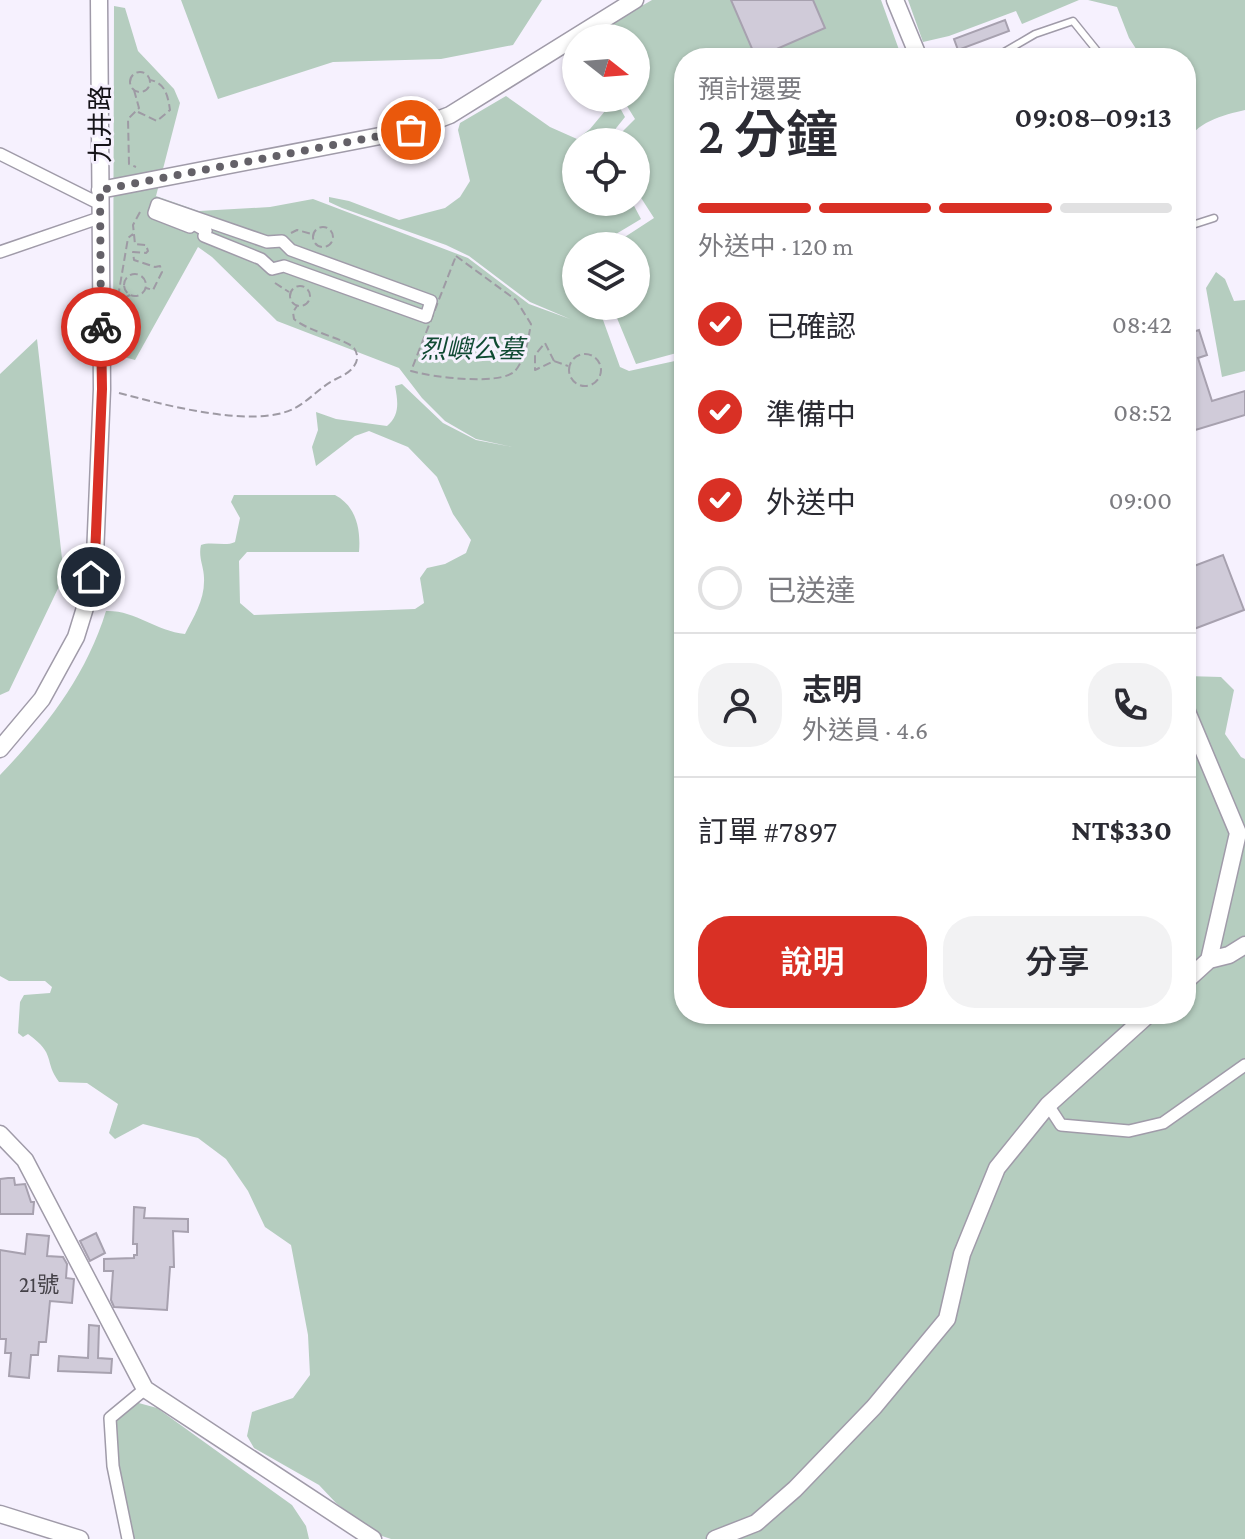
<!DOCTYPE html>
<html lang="zh-TW">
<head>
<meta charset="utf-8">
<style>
  body { margin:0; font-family:"Crimson Pro","Noto Sans TC",serif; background:#f2f2f3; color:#2b2b33; height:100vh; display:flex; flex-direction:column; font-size:30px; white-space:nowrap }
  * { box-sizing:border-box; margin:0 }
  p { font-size:26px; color:#7c7c81 }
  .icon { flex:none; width:44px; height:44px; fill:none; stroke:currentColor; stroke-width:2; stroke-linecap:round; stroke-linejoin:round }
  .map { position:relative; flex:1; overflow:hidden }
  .details { position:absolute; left:674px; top:48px; width:522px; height:976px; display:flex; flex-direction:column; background:#fff; border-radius:32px; box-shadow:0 2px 6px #0004 }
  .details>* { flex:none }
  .needle { width:52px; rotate:107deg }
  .tools { position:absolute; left:562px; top:24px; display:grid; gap:16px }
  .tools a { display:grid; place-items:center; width:88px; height:88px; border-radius:50%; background:#fff; box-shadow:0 2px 6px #0004; font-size:40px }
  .pin { position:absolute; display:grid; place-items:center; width:68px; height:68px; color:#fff; margin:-34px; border:4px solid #fff; border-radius:50%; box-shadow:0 2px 8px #0007 }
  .courier { position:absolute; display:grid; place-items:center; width:80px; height:80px; margin:-40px; border:6px solid #d93025; border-radius:50%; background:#fff; color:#222; box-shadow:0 2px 10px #0007 }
  .headline em { font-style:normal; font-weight:600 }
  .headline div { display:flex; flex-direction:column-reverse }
  .headline { display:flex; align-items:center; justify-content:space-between; height:136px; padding:0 24px }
  h1 { font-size:52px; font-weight:600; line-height:60px }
  .bar { display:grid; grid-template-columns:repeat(4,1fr); gap:12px 8px; align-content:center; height:96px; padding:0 24px }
  .bar i { height:10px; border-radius:6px; background:#e1e1e2 }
  .bar .selected { background:#d93025 }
  .bar p { grid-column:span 4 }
  .line { display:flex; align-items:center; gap:20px; padding:0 24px; border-top:2px solid #e1e1e2 }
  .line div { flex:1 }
  .round { display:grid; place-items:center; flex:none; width:84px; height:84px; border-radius:32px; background:#f2f2f3 }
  ol { padding:0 24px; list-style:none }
  li { display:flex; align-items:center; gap:24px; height:88px }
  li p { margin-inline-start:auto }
  li .icon { padding:8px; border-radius:50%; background:#d93025; color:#fff; stroke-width:4 }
  li:last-child { color:#7c7c81 }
  li i { width:44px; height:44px; border:4px solid #e1e1e2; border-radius:50% }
  .button { display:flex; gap:16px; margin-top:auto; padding:16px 24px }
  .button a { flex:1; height:92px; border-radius:32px; background:#d93025; color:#fff; font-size:32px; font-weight:600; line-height:92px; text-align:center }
  .button a+a { background:#f2f2f3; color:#2b2b33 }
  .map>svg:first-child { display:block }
  .green { fill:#b5cdbf }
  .building { fill:#d0cbd9; stroke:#a7a1af; stroke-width:2 }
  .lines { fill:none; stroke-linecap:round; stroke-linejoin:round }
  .lane-casing { stroke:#a09ba9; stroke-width:9 }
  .street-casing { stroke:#a09ba9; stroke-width:14 }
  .secondary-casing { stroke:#a09ba9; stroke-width:19 }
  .path { stroke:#9e9aa4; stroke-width:2; stroke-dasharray:8 4; stroke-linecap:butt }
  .lane { stroke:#fff; stroke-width:6 }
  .street { stroke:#fff; stroke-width:11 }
  .secondary { stroke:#fff; stroke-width:16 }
  .done { stroke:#646168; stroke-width:8; stroke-dasharray:0 14.4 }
  .route { stroke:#d93025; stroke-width:10 }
  .labels { text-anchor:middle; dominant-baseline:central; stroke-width:6; stroke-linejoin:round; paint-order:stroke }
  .number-label { font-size:22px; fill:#444148 }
  .street-label { font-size:26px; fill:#151318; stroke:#f6f1fe }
  .park-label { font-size:26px; font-style:italic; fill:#104a33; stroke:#f6f1fe }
</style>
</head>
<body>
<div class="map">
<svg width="1245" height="1539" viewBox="0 0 1245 1539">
  <rect width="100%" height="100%" fill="#f6f1fe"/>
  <path class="green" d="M181,0H542L513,45L441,59L333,62L218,99Z
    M652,0H881L902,58H684V351L636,364L612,306H636V246H611L654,218L636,190V142H612L635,119L622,98H636V38H586Z
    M908,0H1079L1022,24L1016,11L949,36L923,42Z
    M1088,0H1245V110C1224,115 1193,122 1186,146V58H1142L1129,38L1117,7Z
    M114,6L125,8L138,51L174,89L180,103L156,196L199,211L270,207L313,199L468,258L529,304L570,319L530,302L469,256L446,245L342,208L329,202V197L349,201L399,220L445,208L460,197L470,181L458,130L460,123L506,96L550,127L577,139L590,129L615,99L625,117L605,142H576V202H632L641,219L596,246H576V306H598L620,367L629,371L684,359V1014H1186V676L1221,677L1234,690L1225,734L1241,757L1245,759V1539H391L376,1534L336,1503L319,1485L254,1448L247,1436L252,1412L293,1398L310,1375L308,1335L291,1245L265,1227L248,1191L226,1159L198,1138L143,1124L115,1139L109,1133L118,1104L87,1083L59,1082C43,1060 57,1055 28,1034L23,1037L18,1033L20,1002L24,995L50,993L52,987L45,981H9L0,976V775C47,726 86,676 106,611C135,610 156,631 185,634C194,616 205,600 204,578C204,567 198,557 201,545C212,541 225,547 235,542L240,518L231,502L234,495H335C356,506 361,529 359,552H247L239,561L240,603L254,615L415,609L424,603L420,578L427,568L445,564L466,553L471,540L453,514L437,477L408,447L369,431L355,436L316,466L312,447L318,430L316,412L336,419L387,426C400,415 398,402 395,386L402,384L443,423L476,440L512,447L476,439L445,421L422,398L399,368L277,321L212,257L198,247L135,360L113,354Z
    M1216,272L1225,279L1234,301L1245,300V371L1222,377L1206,288Z
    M37,339L64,576L9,691L0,695V374Z
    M135,1402L157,1408L292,1505L306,1526L309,1539H131L111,1460L116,1414Z"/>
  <path class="building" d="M731,0H813L825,28L756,58Z
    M1005,20L1009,31L958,50L954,39Z
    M1199,330L1207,355L1198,358L1212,401L1245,391V415L1192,431L1186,410V334Z
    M1223,555L1244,610L1186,632V569Z
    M8,1178H14L15,1185L25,1184L31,1202H34L33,1214H0V1179Z
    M134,1207L145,1208L144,1218L188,1219V1232L173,1231L174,1267H170L167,1310L114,1307L111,1300L113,1271H104V1259L134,1258V1255H137V1244H133Z
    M96,1233L105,1253L90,1261L80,1241Z
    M27,1234L49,1236L47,1256L63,1257L67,1264L66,1278L74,1279L72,1303L50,1301L46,1342H39L38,1355H31L29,1378L9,1376L11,1353H5L6,1339H0V1250L25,1254Z
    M89,1325L99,1326L98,1358L112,1359L111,1373L58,1371L59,1356L88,1358Z"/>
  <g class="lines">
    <g class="lane-casing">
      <path id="lane" d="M994,58L1035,34L1073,21L1102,57
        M1186,227L1214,218"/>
    </g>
    <g class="street-casing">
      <path id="street" d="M0,154L100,204
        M157,204L267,242L282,241L291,250L431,301L426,317L284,266L272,269L261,259L204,236L206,231L192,223L190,227L154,213Z
        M0,252L99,218
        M1048,1105L1061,1125L1129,1131L1163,1123L1245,1065
        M128,1539L113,1466L110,1418L145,1389"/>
    </g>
    <g class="secondary-casing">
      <path id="secondary" d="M895,0L919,58
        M100,190L411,130L450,115L635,0
        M1186,709L1238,833L1209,960L1186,981
        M0,749L42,699L76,637L88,598L95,556L102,389L99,0
        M1209,960L1229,955L1245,945
        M0,1134L25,1160L145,1389L373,1539
        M0,1514L80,1539
        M715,1539L756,1523L795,1489L874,1407L947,1319L962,1254L997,1168L1048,1105L1149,1014"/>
    </g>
    <path class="path" d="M130 82a10 10 0 1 1 20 0a10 10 0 1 1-20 0Z
      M134,90L139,108L128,119L129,164L136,167
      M138,112L157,121L170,110C168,97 166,83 150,80
      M140,212L133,225L135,244L146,245L148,251L146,253L133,252L134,260L155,267L160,266L162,272L153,290L146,288
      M313 237a10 10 0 1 1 20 0a10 10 0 1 1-20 0Z
      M291,233L297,230L312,234
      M456,256L516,300L531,324C528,339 526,358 515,371C500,386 431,377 411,371Z
      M124 285a11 11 0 1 1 22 0a11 11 0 1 1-22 0Z
      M275,283L289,292
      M290 296a10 10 0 1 1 20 0a10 10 0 1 1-20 0Z
      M130,295L122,299L119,291L128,238L133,234
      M569 370a16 16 0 1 1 32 0a16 16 0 1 1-32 0Z
      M554,361L545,343L535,355V370L554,361L568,366
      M119,393C162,404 254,430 295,408C310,400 320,387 336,379C348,374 364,363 354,348C348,340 307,331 294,319L293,312L297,306"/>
    <use href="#lane" class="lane"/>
    <use href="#street" class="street"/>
    <use href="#secondary" class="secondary"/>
  </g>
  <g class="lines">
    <path class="done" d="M101,327L100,190L411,130"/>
    <path class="route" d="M91,577L95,556L102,389L101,327"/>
  </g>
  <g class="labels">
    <g class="number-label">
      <text x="39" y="1284">21號</text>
    </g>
    <g class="street-label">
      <text transform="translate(100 124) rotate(-90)">九井路</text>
    </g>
    <g class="park-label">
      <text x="472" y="349">烈嶼公墓</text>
    </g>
  </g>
</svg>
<div class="tools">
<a><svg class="needle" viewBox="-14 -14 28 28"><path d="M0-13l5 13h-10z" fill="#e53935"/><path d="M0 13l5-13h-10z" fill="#7c7c81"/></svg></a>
<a><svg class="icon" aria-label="locate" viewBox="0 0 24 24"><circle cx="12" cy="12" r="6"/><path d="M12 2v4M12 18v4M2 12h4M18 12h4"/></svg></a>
<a><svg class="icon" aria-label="layers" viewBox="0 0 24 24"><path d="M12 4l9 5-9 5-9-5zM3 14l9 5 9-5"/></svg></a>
</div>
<div class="pin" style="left:411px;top:130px;background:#ea580c"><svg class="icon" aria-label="bag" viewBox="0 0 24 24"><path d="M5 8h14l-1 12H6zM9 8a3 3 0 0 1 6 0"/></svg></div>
<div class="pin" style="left:91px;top:577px;background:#1f2937"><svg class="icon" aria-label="home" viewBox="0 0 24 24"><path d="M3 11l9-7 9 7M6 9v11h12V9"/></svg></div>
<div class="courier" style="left:101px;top:327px"><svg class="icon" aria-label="bike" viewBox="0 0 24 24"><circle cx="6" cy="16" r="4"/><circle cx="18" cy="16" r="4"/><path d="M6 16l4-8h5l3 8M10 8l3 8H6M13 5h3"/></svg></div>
<section class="details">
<div class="headline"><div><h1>2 分鐘</h1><p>預計還要</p></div><em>09:08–09:13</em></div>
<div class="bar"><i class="selected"></i><i class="selected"></i><i class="selected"></i><i></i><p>外送中 · 120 m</p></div>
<ol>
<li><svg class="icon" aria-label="check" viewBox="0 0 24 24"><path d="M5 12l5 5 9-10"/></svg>已確認<p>08:42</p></li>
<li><svg class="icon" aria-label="check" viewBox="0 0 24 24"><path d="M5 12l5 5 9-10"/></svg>準備中<p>08:52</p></li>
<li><svg class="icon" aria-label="check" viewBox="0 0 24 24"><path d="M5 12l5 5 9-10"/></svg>外送中<p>09:00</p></li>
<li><i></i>已送達</li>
</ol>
<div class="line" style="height:144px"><a class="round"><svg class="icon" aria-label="person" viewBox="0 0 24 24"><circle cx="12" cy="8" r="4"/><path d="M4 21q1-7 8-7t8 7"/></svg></a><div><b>志明</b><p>外送員 · 4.6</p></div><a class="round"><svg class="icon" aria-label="phone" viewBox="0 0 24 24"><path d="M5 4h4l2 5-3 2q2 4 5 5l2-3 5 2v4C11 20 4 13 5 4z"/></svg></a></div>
<div class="line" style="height:104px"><div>訂單 #7897</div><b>NT$330</b></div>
<div class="button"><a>說明</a><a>分享</a></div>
</section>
</div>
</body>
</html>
